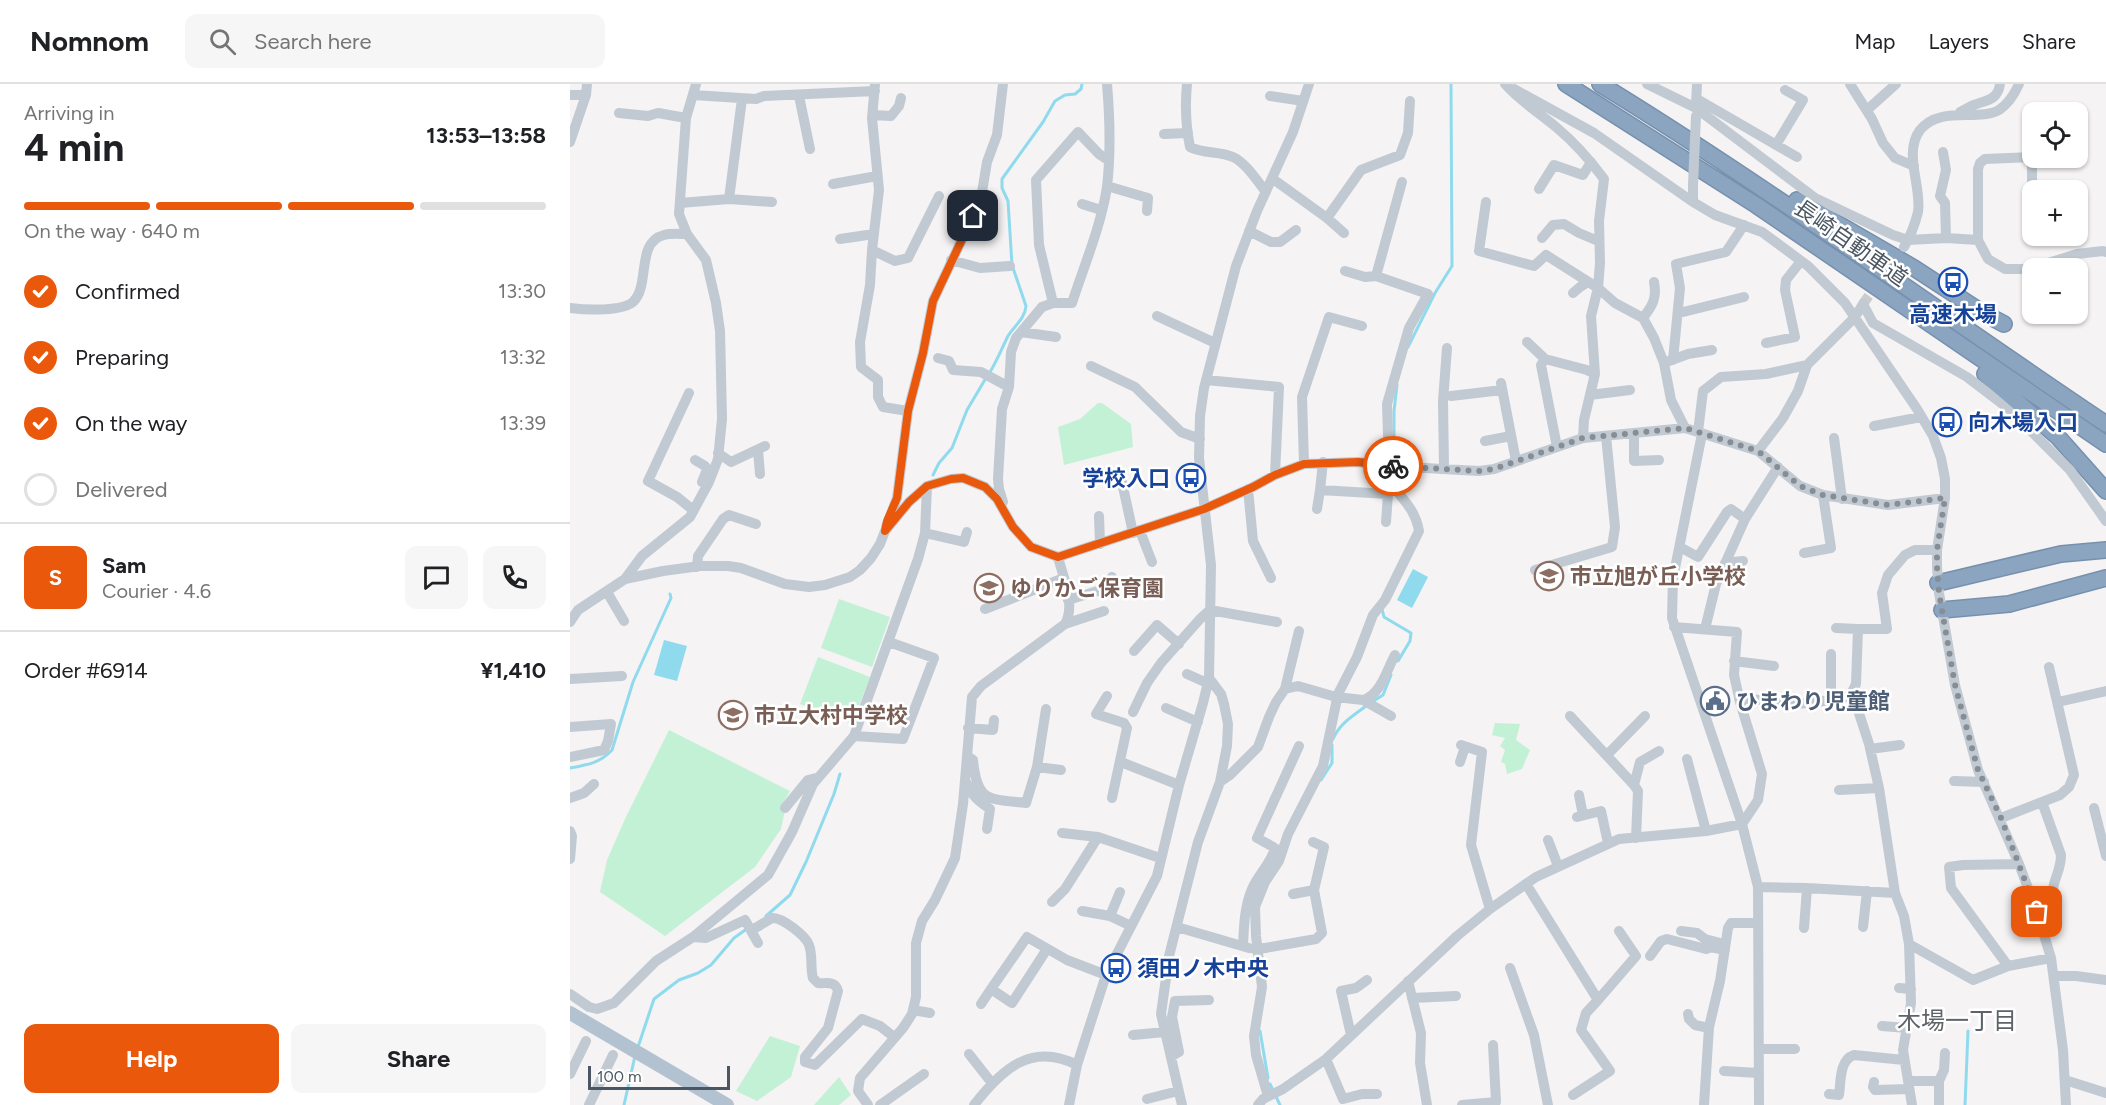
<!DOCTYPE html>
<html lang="en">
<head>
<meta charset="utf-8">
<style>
  body { margin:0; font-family:Figtree,"Noto Sans JP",sans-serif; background:#f6f6f6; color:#202124; height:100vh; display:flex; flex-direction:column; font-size:22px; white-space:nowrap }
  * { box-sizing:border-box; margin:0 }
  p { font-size:20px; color:#757577 }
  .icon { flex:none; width:33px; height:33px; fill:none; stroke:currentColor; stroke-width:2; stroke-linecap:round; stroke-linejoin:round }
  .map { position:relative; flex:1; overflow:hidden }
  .sheet { display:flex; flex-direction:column; background:#fff; width:570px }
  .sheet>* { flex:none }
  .buttons { position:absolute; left:1452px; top:18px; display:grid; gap:12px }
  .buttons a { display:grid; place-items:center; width:66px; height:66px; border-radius:12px; background:#fff; box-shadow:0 2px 4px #0004; font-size:30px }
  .scale { position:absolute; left:18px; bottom:15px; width:142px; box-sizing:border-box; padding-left:6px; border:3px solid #4a5661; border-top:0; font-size:16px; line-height:21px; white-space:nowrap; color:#4a5661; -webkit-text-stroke:4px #fff; paint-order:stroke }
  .pin { position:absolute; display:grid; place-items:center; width:51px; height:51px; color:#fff; margin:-26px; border-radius:12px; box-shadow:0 3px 9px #0006 }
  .courier { position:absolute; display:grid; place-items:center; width:60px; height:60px; margin:-30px; border:4px solid #ea580c; border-radius:50%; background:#fff; color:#222; box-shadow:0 2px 8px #0007 }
  .headline em { font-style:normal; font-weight:700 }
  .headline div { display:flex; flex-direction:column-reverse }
  .headline { display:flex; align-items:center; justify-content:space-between; height:102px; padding:0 24px }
  h1 { font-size:39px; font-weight:700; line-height:45px }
  .bar { display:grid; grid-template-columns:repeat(4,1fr); gap:9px 6px; align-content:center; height:72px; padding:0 24px }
  .bar i { height:8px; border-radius:4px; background:#e0e0e0 }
  .bar .active { background:#ea580c }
  .bar p { grid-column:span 4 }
  .line { display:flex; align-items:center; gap:15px; padding:0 24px; border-top:2px solid #e0e0e0 }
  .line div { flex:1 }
  .round { display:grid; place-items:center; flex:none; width:63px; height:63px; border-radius:12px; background:#f6f6f6 }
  ol { padding:0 24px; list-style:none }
  li { display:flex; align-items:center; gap:18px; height:66px }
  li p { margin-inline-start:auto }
  li .icon { padding:6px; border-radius:50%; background:#ea580c; color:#fff; stroke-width:4 }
  li:last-child { color:#757577 }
  li i { width:33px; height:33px; border:3px solid #e0e0e0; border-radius:50% }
  .button { display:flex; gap:12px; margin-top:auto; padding:12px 24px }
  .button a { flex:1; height:69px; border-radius:12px; background:#ea580c; color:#fff; font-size:24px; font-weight:700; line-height:69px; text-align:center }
  .button a+a { background:#f6f6f6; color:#202124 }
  header { display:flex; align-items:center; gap:36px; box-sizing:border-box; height:84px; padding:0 30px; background:#fff; border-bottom:2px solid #e0e0e0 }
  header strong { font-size:28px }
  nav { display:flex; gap:33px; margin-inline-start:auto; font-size:21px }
  .search { width:420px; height:54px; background:#f6f6f6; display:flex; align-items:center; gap:15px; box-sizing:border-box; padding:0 21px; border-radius:12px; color:#757577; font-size:22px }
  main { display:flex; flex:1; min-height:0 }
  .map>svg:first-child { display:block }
  .green { fill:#c3f1d5 }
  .water { fill:#90daee }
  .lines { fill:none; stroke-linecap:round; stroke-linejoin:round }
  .stream { stroke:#90daee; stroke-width:3 }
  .minor-tunnel { stroke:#caccce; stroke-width:10; stroke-dasharray:10 5; stroke-linecap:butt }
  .highway-casing { stroke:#7690ad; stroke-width:18 }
  .minor { stroke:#c1cad2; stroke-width:10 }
  .major { stroke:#b3c2d1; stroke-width:14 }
  .highway { stroke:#8ba5c1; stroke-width:15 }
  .minor-bridge { stroke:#c1cad2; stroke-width:10 }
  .done { stroke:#868d94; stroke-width:6; stroke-dasharray:0 10.8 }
  .route { stroke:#ea580c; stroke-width:8 }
  .labels { text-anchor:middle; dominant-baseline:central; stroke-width:5; stroke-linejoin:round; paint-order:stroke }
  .street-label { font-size:22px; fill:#4a5661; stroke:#fff }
  .transit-label { font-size:22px; font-weight:bold; fill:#164399; stroke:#fff; text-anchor:start }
  .education-label { font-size:22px; font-weight:bold; fill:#785e54; stroke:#fff; text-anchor:start }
  .service-label { font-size:22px; font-weight:bold; fill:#4e5e75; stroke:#fff; text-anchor:start }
  .neighbourhood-label { font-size:24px; fill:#5f6368; stroke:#fff }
</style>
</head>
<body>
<header>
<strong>Nomnom</strong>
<div class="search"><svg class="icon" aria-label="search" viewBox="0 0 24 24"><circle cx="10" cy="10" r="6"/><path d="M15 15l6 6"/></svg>Search here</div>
<nav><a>Map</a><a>Layers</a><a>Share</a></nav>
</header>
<main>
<section class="sheet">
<div class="headline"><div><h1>4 min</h1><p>Arriving in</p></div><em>13:53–13:58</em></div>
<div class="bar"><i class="active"></i><i class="active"></i><i class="active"></i><i></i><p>On the way · 640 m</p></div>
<ol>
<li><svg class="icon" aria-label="check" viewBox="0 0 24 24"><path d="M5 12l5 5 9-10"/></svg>Confirmed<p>13:30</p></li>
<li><svg class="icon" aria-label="check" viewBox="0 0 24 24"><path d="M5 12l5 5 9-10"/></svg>Preparing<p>13:32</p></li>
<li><svg class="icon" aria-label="check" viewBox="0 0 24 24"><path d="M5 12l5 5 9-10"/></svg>On the way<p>13:39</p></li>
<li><i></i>Delivered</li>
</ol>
<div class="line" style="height:108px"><b class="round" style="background:#ea580c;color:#fff">S</b><div><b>Sam</b><p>Courier · 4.6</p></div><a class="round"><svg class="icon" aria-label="chat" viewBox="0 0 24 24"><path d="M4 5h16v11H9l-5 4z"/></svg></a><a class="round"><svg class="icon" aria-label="phone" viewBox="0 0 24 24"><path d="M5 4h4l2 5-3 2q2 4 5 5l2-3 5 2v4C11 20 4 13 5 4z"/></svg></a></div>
<div class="line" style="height:78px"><div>Order #6914</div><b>¥1,410</b></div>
<div class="button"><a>Help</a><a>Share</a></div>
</section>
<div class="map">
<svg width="1536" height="1021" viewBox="0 0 1536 1021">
  <rect width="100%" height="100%" fill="#f5f3f3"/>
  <path class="green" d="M528,319H532L561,340L563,363L494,381L488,343L510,335Z
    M269,515L320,533L302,583L251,564Z
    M248,573L300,593L282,640L230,620Z
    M925,639L950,640L946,656L960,666L952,685L937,690L935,680L931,678L935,666L930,662L935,654L922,651Z
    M99,646L220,707L211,722L215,726L211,745L185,783L95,852L30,808L37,776L55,735Z
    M200,952L230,962L221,993L187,1017L166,1007Z
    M269,993L281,1011L269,1021H244Z"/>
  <path class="water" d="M843,485L858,493L842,524L827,516Z
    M94,556L117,562L107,597L84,591Z"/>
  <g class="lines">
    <path class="stream" d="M838,263L865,209L882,182L881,0
      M420,288C427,277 432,264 438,252C444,242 455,235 456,222L442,181L438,117L432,104V95L473,38L485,17L495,11L505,10L511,5L512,0
      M824,375V327L827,301
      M363,391L369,379L382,364L397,326L416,294
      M812,525L814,533L841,549L840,557L828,577
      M802,618L813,611L821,591
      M763,655C770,639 783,632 796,622
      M0,684C17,681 30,679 42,666L63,598L101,514L100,510
      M751,696L762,679V661
      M196,832L220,811L236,778L264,710L270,690
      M690,947L698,994
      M68,963L84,915L109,896L128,889L141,881L164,854L178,844
      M700,1000L710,1021
      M54,1021L65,972
      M1395,1021L1398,947"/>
    <path class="minor-tunnel" d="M1293,220L1329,169"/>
    <g class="highway-casing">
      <path id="highway" d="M996,0L1186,121L1536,360
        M1030,0C1203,106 1367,227 1536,340
        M1227,116L1344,184L1413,229L1434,240
        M1415,290L1488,353L1536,407
        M1368,499L1491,470L1536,466
        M1372,526L1439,520L1536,494"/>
    </g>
    <path class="minor" d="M305,0L302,34L309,106L302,166L300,201L290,258L291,283L308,296V313L313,323L338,327
      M617,0C615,20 616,43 620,63C634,70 649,67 663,73C676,79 687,97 696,108
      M935,0C950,17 968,28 986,43C1004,58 1020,76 1034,95L1029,137L1030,179L1028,204L1021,232L1025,290L1014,336L1013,354
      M1077,0L1126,24L1245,114L1323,151L1338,156L1376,154L1408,156V85L1410,79L1415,75L1462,73V105
      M1280,0L1302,35L1313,59L1325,74L1344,82
      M944,5L1024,49L1123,118
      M0,11H16
      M123,11L186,15L194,12L305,7
      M229,12L240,65
      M700,12L733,17
      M1127,15L1227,73
      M1126,21L1127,0
      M1297,26L1326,0
      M1390,28C1394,26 1399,23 1404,21C1417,16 1428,16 1430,0
      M49,29L78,32L88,29L116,34
      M303,31L321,32L329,22L331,14
      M594,50L618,49
      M0,58L16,11L17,0
      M1206,61L1233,16L1215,6
      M1373,68L1376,86L1370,112L1375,119L1376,154
      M703,95L757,134L791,86L830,71L838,49L840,17
      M263,100L307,92
      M1123,101V118L1145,131L1192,148L1238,182L1275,219L1347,325L1363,352L1371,374L1375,395V414L1367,466V483L1369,509L1385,601L1408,686L1449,780L1467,828L1481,874L1493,966L1496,1021
      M537,102L578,114L577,127
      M969,105L984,81L1013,91L1021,78
      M159,115L172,15
      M916,118L909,167L964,182L976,171L1028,204L1045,219L1073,234L1084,254L1094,279L1101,316L1115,344
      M110,119L159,115L202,118
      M512,120L531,126
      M757,134L774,149
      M679,147L701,158H710L726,146
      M972,154L983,141L994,140L1009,149L1028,157
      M270,155L304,150
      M1408,156L1418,175L1435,185H1459L1507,170L1533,167L1536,168
      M1334,163C1340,153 1345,140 1348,128C1352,103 1333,69 1350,46C1370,21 1408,38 1429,26C1438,20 1445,9 1449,0
      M302,166L325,177L338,174L369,112
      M381,176L410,184L440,182
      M775,187L795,193L806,192
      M1003,209L1010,203L1018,198
      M483,219L469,161L466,96L508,48L529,70L538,76
      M1293,220L1303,239L1397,293L1439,325L1500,386L1536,437
      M0,224C16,226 53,228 64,217C80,200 66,158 94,151C101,149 110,150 117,150
      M1109,229L1174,213
      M587,232L645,259
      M1073,234C1083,221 1087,214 1084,198
      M451,248L486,253
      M957,258L975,275
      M1196,259L1225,253L1215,206L1216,196L1231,177
      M368,274L379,277L383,286L411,288L439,303
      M1103,276L1110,204L1106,180L1156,168L1174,141
      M1099,277L1118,270L1142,266
      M521,282L565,303L611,348L630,355
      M636,296L709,303L705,391
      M931,299L946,377
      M119,309L78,397L107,413L123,426
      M1020,311L1060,306
      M881,312L932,306
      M1304,342L1351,333
      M1128,348L1133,307L1151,293L1196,290L1237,281
      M1064,349V377L1089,376
      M1132,350L1103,494L1102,534L1172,740L1188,803L1189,1021
      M1264,354L1272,415
      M915,357L941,352
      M987,363L971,281L975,275L1017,286L1025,290
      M188,366L190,390
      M1188,367L1230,402L1253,411L1318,421L1375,414
      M148,369L161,378L195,362
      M125,376L135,382L137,386L132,398
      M753,378L750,406L818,410L816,438
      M734,380L732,313L759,233L792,242
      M819,382L817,320L839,244L858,210L806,192L832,98
      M874,384L873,317L877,264
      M550,389L563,449
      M678,405L683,457L701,494
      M433,418L429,405L428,395L432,325L439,303L441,268L446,254L472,223L483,219H502C514,182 531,142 537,103C541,68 540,35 537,0
      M747,425L750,406
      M529,432L530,460
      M316,443L327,414L338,327L353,269L363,217L403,132L412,108L417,78L427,51L433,0
      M570,447L582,478
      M355,449L394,458L397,448
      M1110,463L1128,473L1157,428L1161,425L1175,435L1208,383
      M1234,469L1261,464L1253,411
      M1155,479L1173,477
      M127,483L128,472L153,435L159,431L186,440
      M965,486L1042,463L1045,443L1036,352
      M55,495L93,487L130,482H158L171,484L215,500L239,503L255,501L280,493L290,486L301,474L310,460L315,447L339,418L357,402L381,395L393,394L415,403L427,415L443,443L461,463L488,473L634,425L683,403L705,391L734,380L787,378L819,382L909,387L924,385L1013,354L1115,344L1188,367L1213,334L1228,307L1237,281L1285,233L1293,220
      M37,508L54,537
      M498,516L544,502L542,493
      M415,525L494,494
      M640,526L707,538
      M0,538L8,526L55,495L72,472L120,433L139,398L148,375L152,335L150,247L146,219L136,176L117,150L109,130L116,34L126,0
      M495,540L534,527
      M1266,544L1288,545
      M1135,545L1146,500L1175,435
      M564,567L587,541L609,560
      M1164,577L1204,582
      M617,590L637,599
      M0,595L52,592
      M715,605L729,547
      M537,612L526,630L554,639L557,644L542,714
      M1169,615C1184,614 1192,617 1206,619C1231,622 1256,617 1280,612
      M793,616C811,611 817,585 825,571
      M1261,616V570
      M1488,618L1536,607
      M596,624L628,638
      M563,628L577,599L591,579L630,535L640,526
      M1000,632L1064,701L1068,707L1066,754
      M0,643L41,640L38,657L34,666L0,673
      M398,644L423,646L424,636
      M284,652L333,655L364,574L319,558
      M891,661L912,668L901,761L920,825
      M1300,665L1330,661
      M1037,671L1075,632
      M397,672L403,676C407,718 418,715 456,719L467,683L476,625
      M1117,675L1136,747
      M551,678L609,701
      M890,678L895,663
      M467,683L491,686
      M1384,697L1414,698
      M396,698C401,711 408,717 420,725L417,745
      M650,698L660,691L688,663L699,633L706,618L715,605L728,602L766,613L793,616L821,632
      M1064,701L1070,678L1089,667
      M1269,706L1309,704
      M1009,711L1013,731
      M0,714L14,709L24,700
      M1472,718L1491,771C1491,783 1487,789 1484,800C1480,819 1484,830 1473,848
      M215,724L238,696L246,694
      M1524,724L1536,772
      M1007,733L1031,727L1038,759
      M1431,734L1490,711L1499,703L1504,691L1479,583
      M0,747L2,752L0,775
      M492,749L528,753L590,774
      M978,756L988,782
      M956,800L1028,916L1066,872L1049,847
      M1188,803L1237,804L1325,809
      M550,808L540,832L561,842
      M723,810L744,806
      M482,818L495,805L528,753
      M512,827L540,832
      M607,843L679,864
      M1293,843L1297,807
      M1234,844L1237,804
      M182,846L202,834C212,833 236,852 239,861C243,871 240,884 243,894L248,899C256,900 265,896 268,907L258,944L235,973V978L245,981L292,935L310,942L324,953
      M1111,847L1127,849L1135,855L1150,859
      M123,853L136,854L175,836L188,859
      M1339,860L1403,896L1438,882L1481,874
      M673,862C674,843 674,824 682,805C688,790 701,780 705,764L687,754L729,662
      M695,864L746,855L752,849L744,806L754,763L743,758
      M477,865L442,919L421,905L457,853L497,876L536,891
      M1080,872L1091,857L1097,855L1136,865L1141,863L1155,866
      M1438,882L1381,804L1379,783L1393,781L1449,780
      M940,884L964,951L978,1021
      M1484,892H1506L1536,896
      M838,897L851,949L850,979L857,1021
      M1329,904L1341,905
      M0,910L19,923L27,925L44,919L86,877L123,853L198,791L222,748L243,700L284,652L348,475L355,449L357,402
      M842,914L886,912
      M411,920L421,905
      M343,926L360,929
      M1118,930L1119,935L1125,941L1139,944
      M1312,942L1337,944
      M563,951L595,948
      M781,951L771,907L786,904L797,896
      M1189,965H1225
      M399,970L421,998
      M602,972L609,968L602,933L605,917L639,916
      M756,975L773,1015L792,1010H807
      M1154,987L1189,989
      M0,990L16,957
      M1495,996L1536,1009
      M1339,997H1369V1021
      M1369,997L1374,986L1375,969
      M1304,998L1303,1003L1305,1006L1339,1005
      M1259,1010L1269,1011C1271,998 1269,976 1284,971L1334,976
      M1003,1011L1040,987L1011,946L1016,929L1028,916
      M698,1012L686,971L684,952L692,903L686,852L685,823L695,798L709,777L718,750L753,682L768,610L787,573L803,531L815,516L849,447C844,417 820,408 813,382
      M577,1015L608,1007
      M19,1021L43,971
      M298,1021L288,1007L290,994L333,944L342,930L346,913V859L352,837L365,816L385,774L393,720L402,613L411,602L495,540C506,521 493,493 488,473
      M310,1021L354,990
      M404,1021C432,985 461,958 507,981
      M499,1021L507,981L536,891L587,792L609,701L633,619L639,594L641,481L629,374L630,332L634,304L666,182L687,127L723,48L739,0
      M612,1021L591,930L599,872L628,758L650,698L657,662L658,640L654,620L651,610L639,594
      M688,1021L693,1015L713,1005L756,975L887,852L920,825L966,793L1049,755L1136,747L1172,740L1188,716L1192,690L1170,618L1164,591L1167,548L1104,543
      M892,1021L926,1018L923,961
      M1134,1021L1139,943L1150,897L1158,844L1161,839H1187
      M1342,1021L1333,966L1341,919L1339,860L1334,832L1325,809L1309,704L1299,660L1285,617L1280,612L1286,600L1288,545H1317L1312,509L1318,491L1335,471L1345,466H1367"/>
    <path class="major" d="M0,929L157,1021"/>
    <use href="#highway" class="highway"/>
    <path class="minor-bridge" d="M1123,101L1126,32
      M684,865L695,864"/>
  </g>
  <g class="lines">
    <path class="done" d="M823,382L909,387L924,385L1013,354L1115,344L1188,367L1230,402L1253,411L1318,421L1375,414L1367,466V483L1369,509L1385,601L1408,686L1431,734L1467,828"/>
    <path class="route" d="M403,132L363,217L353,269L338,327L327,414L317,437L315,447L339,418L357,402L381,395L393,394L415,403L427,415L443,443L461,463L488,473L634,425L683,403L705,391L734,380L788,378L823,382"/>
  </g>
  <defs>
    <g id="bus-ring" transform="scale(1.5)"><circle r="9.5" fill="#fff" stroke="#1a4fb4" stroke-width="1.5"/><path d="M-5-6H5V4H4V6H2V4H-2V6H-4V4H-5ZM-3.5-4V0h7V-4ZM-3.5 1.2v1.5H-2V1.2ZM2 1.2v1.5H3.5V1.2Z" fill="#1a4fb4"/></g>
    <g id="school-ring" transform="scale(1.5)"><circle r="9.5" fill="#fff" stroke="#8d6e63" stroke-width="1.5"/><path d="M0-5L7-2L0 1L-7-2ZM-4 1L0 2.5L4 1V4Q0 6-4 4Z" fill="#8d6e63"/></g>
    <g id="civic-ring" transform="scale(1.5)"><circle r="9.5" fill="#fff" stroke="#5c6f8a" stroke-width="1.5"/><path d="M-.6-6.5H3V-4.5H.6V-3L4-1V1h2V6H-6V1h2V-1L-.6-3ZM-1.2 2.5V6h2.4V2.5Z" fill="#5c6f8a"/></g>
  </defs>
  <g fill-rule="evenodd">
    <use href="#bus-ring" x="1383" y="198"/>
    <use href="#bus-ring" x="1377" y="338"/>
    <use href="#bus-ring" x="621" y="394"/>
    <use href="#school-ring" x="979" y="492"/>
    <use href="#school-ring" x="419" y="504"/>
    <use href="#civic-ring" x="1145" y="617"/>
    <use href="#school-ring" x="163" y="631"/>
    <use href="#bus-ring" x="546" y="884"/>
  </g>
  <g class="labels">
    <g class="street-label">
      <text transform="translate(1281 159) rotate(35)">長崎自動車道</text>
    </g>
    <g class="transit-label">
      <text x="1383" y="230" text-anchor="middle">高速木場</text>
      <text x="1398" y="338">向木場入口</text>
      <text x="600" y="394" text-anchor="end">学校入口</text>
      <text x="567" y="884">須田ノ木中央</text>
    </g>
    <g class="education-label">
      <text x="1000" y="492">市立旭が丘小学校</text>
      <text x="440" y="504">ゆりかご保育園</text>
      <text x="184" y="631">市立大村中学校</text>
    </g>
    <g class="service-label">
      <text x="1166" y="617">ひまわり児童館</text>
    </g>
    <g class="neighbourhood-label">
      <text x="1387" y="936">木場一丁目</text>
    </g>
  </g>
</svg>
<div class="buttons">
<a><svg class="icon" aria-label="locate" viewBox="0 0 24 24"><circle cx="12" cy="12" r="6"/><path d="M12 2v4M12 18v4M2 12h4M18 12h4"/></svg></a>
<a>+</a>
<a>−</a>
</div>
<div class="scale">100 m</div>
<div class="pin" style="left:1467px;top:828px;background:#ea580c"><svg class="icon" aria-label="bag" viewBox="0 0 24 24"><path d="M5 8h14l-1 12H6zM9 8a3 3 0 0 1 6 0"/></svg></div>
<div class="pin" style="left:403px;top:132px;background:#1f2937"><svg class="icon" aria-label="home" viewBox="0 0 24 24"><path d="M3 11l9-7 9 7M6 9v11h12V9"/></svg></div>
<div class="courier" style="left:823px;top:382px"><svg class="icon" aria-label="bike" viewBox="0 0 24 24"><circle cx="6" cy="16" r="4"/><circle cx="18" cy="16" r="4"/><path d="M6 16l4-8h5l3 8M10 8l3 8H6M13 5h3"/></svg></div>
</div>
</main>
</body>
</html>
